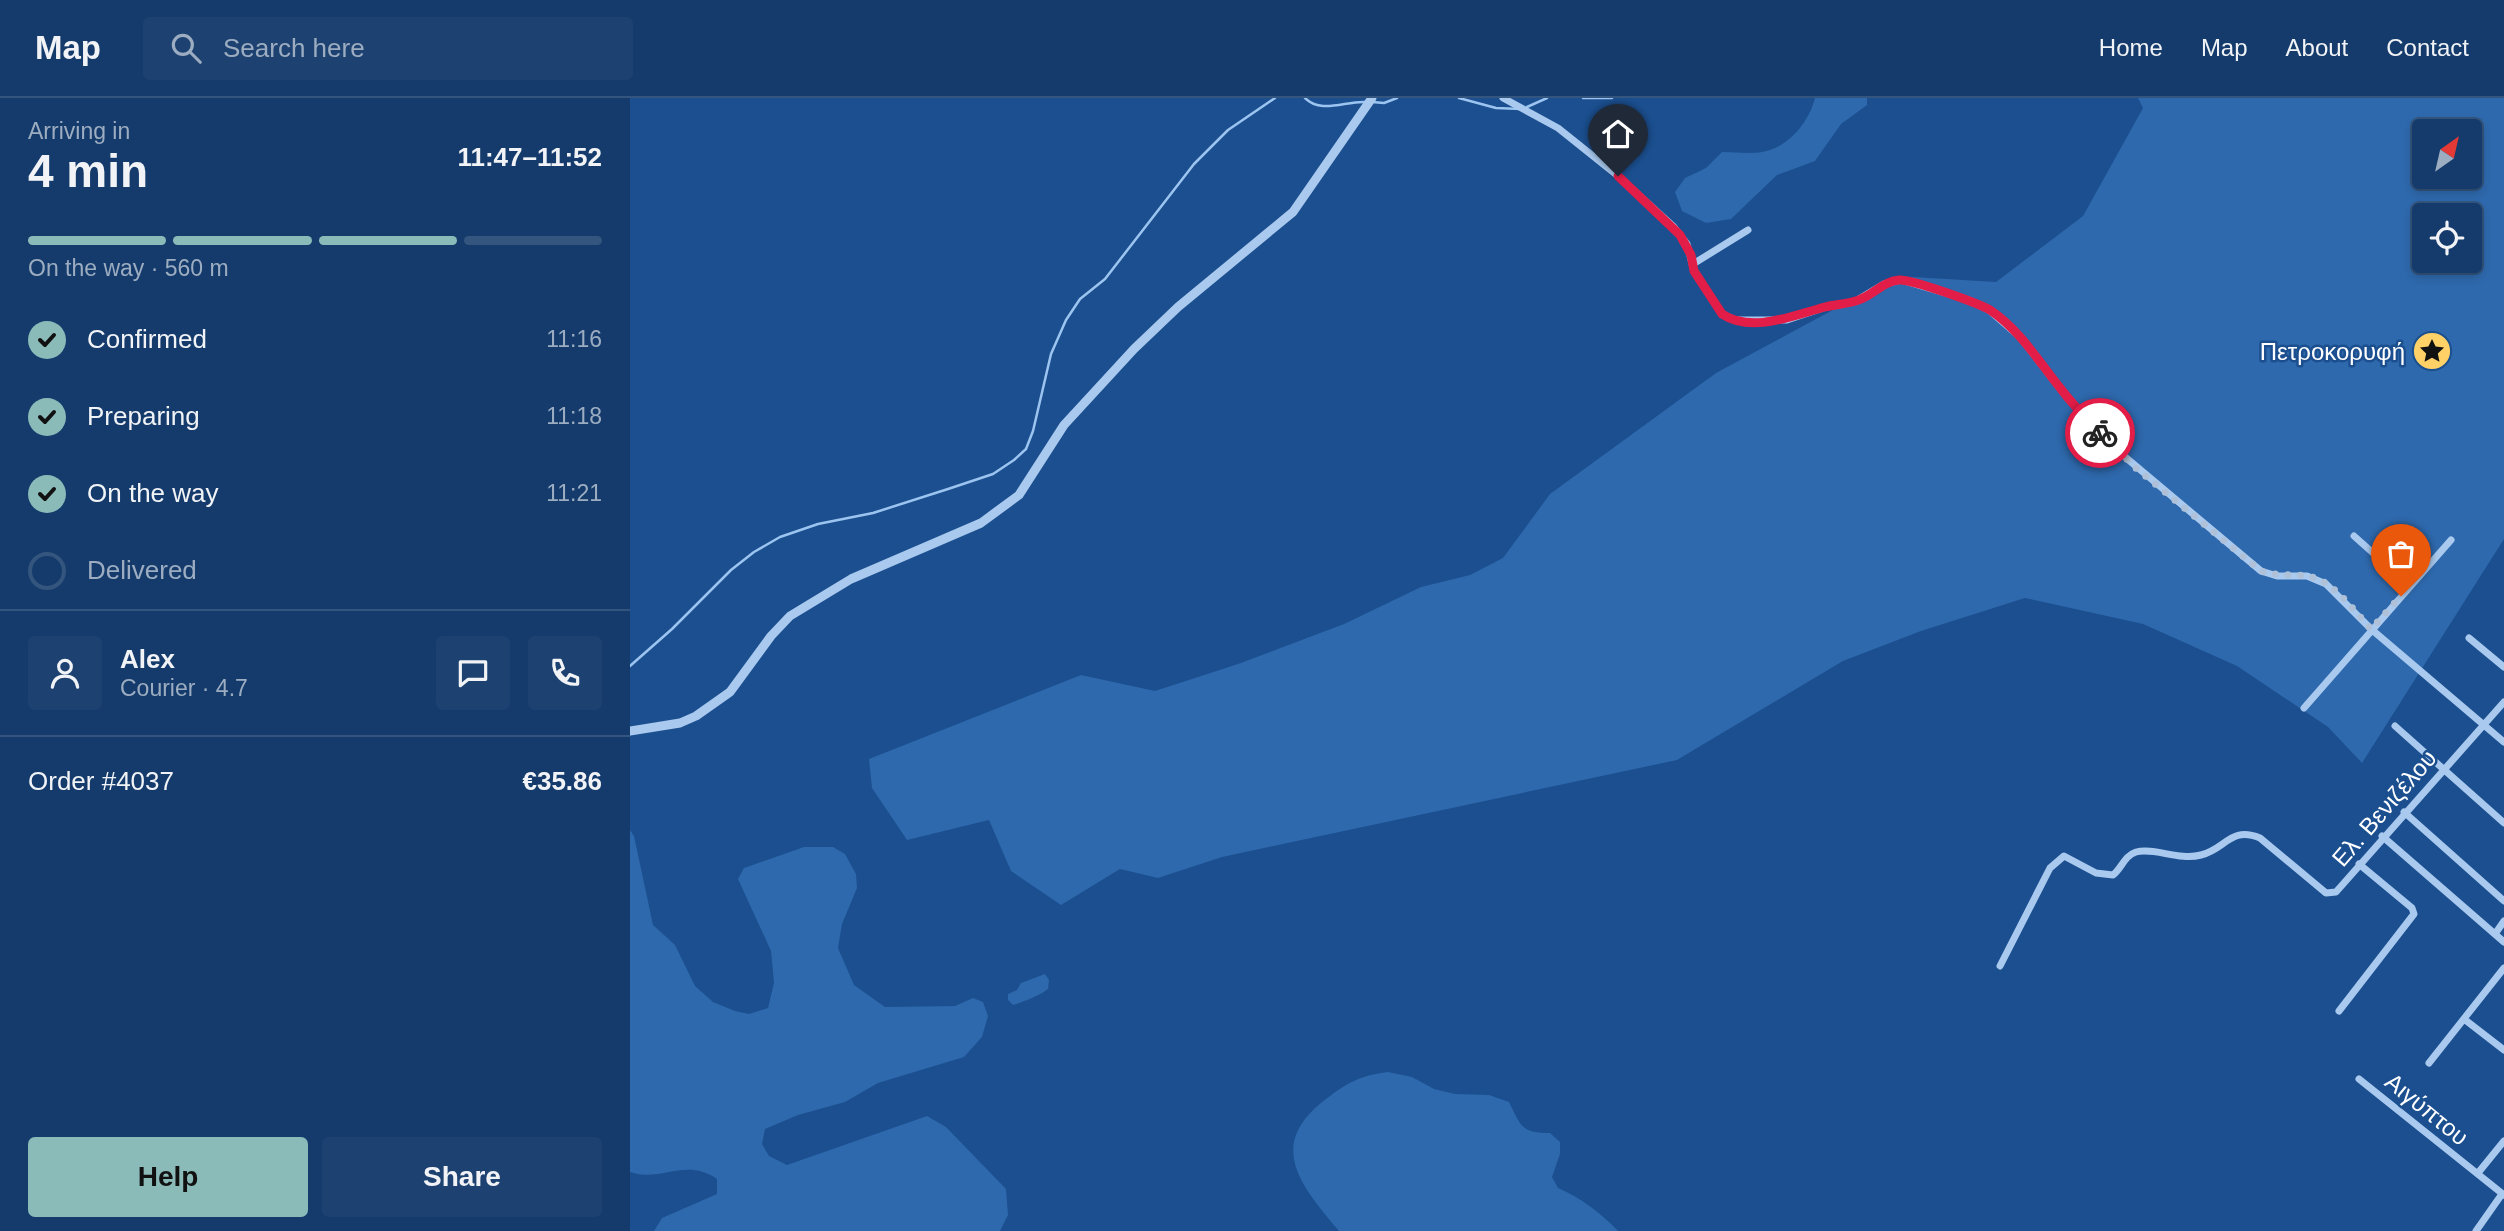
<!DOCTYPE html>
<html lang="en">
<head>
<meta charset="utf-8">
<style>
  body { margin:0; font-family:Helvetica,sans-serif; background:#1d4271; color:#f1f3f6; height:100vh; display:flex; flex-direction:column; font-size:26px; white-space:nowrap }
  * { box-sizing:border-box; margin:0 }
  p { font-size:23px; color:#9dadc1 }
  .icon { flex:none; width:38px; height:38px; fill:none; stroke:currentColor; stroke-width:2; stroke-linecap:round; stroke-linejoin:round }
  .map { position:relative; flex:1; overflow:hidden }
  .details { display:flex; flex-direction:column; background:#143b6b; width:630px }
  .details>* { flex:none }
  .needle { width:46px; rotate:34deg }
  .fabs { position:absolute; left:1782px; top:21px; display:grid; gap:14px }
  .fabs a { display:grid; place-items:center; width:70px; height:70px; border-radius:7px; background:#143b6b; box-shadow:0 4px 10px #0003,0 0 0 2px #33557e; font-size:35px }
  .pin { position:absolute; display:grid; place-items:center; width:60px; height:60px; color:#fff; margin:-72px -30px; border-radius:50% 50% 50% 0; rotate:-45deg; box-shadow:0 0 7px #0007 }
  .pin .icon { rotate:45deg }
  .courier { position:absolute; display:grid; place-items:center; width:70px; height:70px; margin:-35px; border:5px solid #e11d48; border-radius:50%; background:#fff; color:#222; box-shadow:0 2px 9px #0007 }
  .headline em { font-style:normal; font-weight:700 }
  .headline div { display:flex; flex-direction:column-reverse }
  .headline { display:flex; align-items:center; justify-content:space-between; height:119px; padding:0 28px }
  h1 { font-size:46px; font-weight:700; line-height:52px }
  .bar { display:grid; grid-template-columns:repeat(4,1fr); gap:10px 7px; align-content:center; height:84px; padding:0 28px }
  .bar i { height:9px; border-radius:5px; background:#33557e }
  .bar .current { background:#8bbbb9 }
  .bar p { grid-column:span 4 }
  .line { display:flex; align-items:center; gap:18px; padding:0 28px; border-top:2px solid #33557e }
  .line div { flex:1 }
  .round { display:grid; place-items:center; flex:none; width:74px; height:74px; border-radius:7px; background:#1d4271 }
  ol { padding:0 28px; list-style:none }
  li { display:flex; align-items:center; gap:21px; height:77px }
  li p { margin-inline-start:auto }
  li .icon { padding:7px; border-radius:50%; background:#8bbbb9; color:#111; stroke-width:4 }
  li:last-child { color:#9dadc1 }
  li i { width:38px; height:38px; border:4px solid #33557e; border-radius:50% }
  .cta { display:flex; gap:14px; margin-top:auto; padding:14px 28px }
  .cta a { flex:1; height:80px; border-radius:7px; background:#8bbbb9; color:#111; font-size:28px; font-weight:700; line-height:80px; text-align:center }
  .cta a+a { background:#1d4271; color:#f1f3f6 }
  header { display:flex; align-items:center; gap:42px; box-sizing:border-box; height:98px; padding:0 35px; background:#143b6b; border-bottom:2px solid #33557e }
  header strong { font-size:33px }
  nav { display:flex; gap:38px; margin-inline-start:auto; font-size:24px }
  .search { width:490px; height:63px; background:#1d4271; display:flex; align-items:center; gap:18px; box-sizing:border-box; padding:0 24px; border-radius:7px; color:#9dadc1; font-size:26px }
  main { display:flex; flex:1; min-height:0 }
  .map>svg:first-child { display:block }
  .green { fill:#2e69ad; fill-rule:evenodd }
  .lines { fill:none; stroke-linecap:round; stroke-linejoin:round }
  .stream { stroke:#9cc4f0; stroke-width:2.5 }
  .minor { stroke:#a9c9ee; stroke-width:7 }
  .tertiary { stroke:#a9c9ee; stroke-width:9 }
  .done { stroke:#afc1d8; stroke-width:7; stroke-dasharray:0 12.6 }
  .route { stroke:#e11d48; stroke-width:9 }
  .labels { text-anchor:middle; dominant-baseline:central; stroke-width:5; stroke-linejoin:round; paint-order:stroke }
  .poi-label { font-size:24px; fill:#fff; stroke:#1b4f8f; text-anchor:end }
  .street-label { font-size:24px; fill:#fff; stroke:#1b4f8f }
</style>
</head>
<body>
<header>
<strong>Map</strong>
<div class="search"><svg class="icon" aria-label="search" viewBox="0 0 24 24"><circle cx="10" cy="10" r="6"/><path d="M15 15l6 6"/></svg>Search here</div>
<nav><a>Home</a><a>Map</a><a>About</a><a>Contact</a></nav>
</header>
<main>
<section class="details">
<div class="headline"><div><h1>4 min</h1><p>Arriving in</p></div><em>11:47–11:52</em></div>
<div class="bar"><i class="current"></i><i class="current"></i><i class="current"></i><i></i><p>On the way · 560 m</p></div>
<ol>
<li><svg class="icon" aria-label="check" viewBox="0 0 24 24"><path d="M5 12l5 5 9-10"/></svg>Confirmed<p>11:16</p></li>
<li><svg class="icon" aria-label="check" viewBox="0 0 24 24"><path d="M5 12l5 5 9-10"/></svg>Preparing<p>11:18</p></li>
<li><svg class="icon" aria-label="check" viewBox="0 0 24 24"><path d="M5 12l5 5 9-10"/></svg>On the way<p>11:21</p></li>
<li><i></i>Delivered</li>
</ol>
<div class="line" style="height:126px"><a class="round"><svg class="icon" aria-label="person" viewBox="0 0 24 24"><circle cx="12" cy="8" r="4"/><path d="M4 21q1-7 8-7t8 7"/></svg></a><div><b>Alex</b><p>Courier · 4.7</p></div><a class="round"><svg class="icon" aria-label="chat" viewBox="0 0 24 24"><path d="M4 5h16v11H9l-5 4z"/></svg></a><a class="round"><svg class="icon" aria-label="phone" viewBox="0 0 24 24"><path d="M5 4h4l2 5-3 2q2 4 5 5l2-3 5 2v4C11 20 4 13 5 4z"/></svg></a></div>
<div class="line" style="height:91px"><div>Order #4037</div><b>€35.86</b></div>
<div class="cta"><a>Help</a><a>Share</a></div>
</section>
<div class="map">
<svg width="1874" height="1133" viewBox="0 0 1874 1133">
  <rect width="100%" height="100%" fill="#1b4f8f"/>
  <path class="green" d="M1185,0H1237V7L1211,26L1185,63L1147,77L1101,121L1076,125L1052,113L1045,94L1055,80L1076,70L1092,54C1105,54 1120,56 1132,54C1158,50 1179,24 1185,0Z
    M1508,0H1874V441L1732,665L1698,629L1607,568L1513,526L1395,500L1291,533L1213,563L1047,662L592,759L528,780L490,771L431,807L381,773L359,722L277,742L242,690L239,661L451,577L525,593L608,566L714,526L791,489L840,477L873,460L920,396L1086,275L1266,178L1366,184L1453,118L1513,10ZM1794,33H1839V79H1794ZM1794,117H1839V163H1794Z
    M0,732L4,738L23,827L45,847L65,888L83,904L105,913L119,916L138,910L144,885L141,853L108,781L114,770L174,749H203L215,756L226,776L227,790L212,826L208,850L224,887L255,909L325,908L343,900L353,904L358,918L352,939L334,959L248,985L215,1004L168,1017L135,1031L132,1046L139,1058L157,1067L297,1018L316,1029L376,1091L378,1117L370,1133H24L32,1120L87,1096V1081C55,1059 31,1085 0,1074Z
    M415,876L419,882L418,891C411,897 393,904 383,907L378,902V896L387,892L391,885Z
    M758,974L782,979L804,991L825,996L859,997L879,1004C891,1028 891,1035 920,1035L930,1044V1056L922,1079L928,1090C951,1100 970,1114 988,1133H709C674,1091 636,1050 691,1005C715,986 727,978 758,974Z"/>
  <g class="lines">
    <path class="stream" d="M675,0C691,16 715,3 735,4
      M829,0L866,10L891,11
      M953,0H982
      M742,4L754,5L767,0
      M897,9L917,0
      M0,568L42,531L101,472L124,454L150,439L188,426L243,415L318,391L363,376L384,362L396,351L403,333L421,256L436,222L450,201L475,181L564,66L598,32L645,0"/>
    <path class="minor" d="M873,0L928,30L988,78L1043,128L1057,146L1064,173L1092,216L1105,222H1157L1196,209L1224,204L1254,186L1271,182L1339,202L1359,212L1390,239L1432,293L1482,348L1631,473L1647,478H1677L1696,486L1741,531L1874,644
      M1063,166L1118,132
      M1724,438L1780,488
      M1839,540L1874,569
      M1674,610L1821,442
      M1765,628L1874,725
      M1774,714L1874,803
      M1752,738L1874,844
      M1865,836L1874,823
      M1370,868L1420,770L1434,758L1466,775L1483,777C1492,770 1494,758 1506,754C1524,749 1549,763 1571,757C1596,751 1600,728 1630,740L1696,795L1706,794L1874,604
      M1709,913L1784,816L1782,810L1729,766
      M1834,921L1874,952
      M1799,965L1874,870
      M1729,981L1874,1097
      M1848,1075L1874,1043
      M1846,1133L1872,1096"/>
    <path class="tertiary" d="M0,633L50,625L66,618L100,594L141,538L160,518L221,481L351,425L389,397L434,327L504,251L548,209L663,114L742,0"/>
  </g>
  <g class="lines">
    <path class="done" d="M1470,335L1507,371L1631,473C1648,479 1665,475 1682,479C1705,485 1725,514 1741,531L1771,498"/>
    <path class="route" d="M988,78L1050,137L1061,157L1064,173L1092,216C1122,236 1164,217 1195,209C1207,206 1220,206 1231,201C1244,196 1254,183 1269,182C1281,181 1348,205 1360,212C1390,232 1409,264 1431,291C1443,307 1457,321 1470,335"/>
  </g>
  <defs>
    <g id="sight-disc" transform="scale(2.0125)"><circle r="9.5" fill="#ffd166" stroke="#1b4f8f"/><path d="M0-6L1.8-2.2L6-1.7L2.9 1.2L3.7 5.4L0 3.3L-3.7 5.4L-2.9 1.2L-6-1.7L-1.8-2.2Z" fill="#111"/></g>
  </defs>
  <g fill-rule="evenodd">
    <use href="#sight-disc" x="1802" y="253"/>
  </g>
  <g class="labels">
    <g class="poi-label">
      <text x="1775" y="253">Πετροκορυφή</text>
    </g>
    <g class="street-label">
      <text transform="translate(1754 710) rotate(-49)">Ελ. Βενιζέλου</text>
      <text transform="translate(1797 1011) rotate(39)">Αιγύπτου</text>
    </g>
  </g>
</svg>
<div class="fabs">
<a><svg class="needle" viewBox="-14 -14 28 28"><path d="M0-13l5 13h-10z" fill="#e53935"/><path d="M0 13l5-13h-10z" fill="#9dadc1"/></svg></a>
<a><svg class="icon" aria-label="locate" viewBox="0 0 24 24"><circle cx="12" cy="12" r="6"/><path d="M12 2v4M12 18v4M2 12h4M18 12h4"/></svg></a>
</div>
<div class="pin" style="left:1771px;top:498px;background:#ea580c"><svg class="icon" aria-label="bag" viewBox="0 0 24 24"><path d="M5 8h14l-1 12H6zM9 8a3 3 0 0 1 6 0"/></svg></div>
<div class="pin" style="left:988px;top:78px;background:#1f2937"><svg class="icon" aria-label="home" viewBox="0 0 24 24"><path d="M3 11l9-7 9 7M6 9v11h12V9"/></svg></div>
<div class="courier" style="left:1470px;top:335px"><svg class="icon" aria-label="bike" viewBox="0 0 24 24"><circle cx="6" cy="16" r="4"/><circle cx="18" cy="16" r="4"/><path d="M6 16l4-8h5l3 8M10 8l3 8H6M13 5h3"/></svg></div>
</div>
</main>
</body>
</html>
